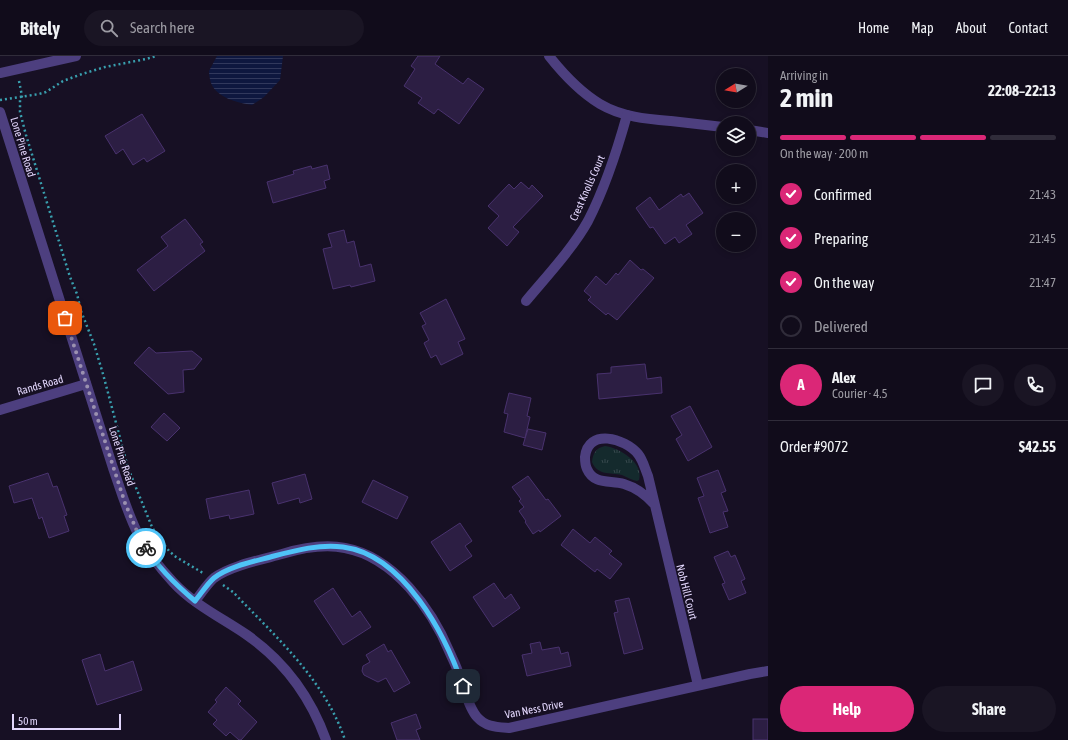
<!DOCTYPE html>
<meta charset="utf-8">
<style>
body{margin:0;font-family:"Asap Condensed",sans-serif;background:#1a1524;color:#f1f3f6;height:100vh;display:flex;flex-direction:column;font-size:15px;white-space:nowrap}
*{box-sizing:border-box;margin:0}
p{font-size:13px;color:#9c9ba3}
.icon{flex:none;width:22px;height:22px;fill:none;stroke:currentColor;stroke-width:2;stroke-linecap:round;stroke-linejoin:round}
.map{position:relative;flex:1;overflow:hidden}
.sheet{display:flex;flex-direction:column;background:#110c1b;width:300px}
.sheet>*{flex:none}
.needle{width:26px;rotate:259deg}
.buttons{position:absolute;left:716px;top:12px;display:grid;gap:8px}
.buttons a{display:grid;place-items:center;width:40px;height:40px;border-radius:50%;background:#110c1b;box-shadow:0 2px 6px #0003,0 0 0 1px #302c3a;font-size:20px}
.scale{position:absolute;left:12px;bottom:10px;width:109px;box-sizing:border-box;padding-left:4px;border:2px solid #e2d6fc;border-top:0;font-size:11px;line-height:14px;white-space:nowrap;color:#e2d6fc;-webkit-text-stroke:3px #171024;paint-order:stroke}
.pin{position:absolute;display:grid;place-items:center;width:34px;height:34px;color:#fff;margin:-17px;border-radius:8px;box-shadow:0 2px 6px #0006}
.courier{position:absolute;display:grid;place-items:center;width:40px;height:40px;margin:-20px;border:3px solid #4fc3f7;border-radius:50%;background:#fff;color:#222;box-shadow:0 1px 5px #0007}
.overview em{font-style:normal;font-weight:700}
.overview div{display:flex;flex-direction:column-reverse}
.overview{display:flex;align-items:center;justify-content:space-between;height:68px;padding:0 12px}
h1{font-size:26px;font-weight:700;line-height:30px}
.bar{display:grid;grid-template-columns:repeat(4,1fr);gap:6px 4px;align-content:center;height:48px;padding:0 12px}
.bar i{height:5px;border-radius:3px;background:#302c3a}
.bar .selected{background:#db2777}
.bar p{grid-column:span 4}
.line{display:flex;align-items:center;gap:10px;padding:0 12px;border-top:1px solid #302c3a}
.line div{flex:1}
.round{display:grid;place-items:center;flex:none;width:42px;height:42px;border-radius:21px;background:#1a1524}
ol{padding:0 12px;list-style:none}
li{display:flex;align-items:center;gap:12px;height:44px}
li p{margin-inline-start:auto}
li .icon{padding:4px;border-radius:50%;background:#db2777;color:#fff;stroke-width:4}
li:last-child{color:#9c9ba3}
li i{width:22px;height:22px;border:2px solid #302c3a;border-radius:50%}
.button{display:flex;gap:8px;margin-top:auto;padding:8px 12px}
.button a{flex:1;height:46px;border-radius:24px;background:#db2777;color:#fff;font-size:16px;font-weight:700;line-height:46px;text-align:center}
.button a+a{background:#1a1524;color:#f1f3f6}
header{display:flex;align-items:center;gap:24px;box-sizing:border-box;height:56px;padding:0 20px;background:#110c1b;border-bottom:1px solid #302c3a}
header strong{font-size:19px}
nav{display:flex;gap:22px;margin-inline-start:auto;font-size:14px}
.search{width:280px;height:36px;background:#1a1524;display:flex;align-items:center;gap:10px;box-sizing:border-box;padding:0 14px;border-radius:22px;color:#9c9ba3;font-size:15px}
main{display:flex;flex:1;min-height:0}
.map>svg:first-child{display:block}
</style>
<header>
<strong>Bitely</strong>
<div class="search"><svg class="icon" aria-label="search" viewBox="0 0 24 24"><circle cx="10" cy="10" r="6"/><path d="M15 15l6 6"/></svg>Search here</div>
<nav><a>Home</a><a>Map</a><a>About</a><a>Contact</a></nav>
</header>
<main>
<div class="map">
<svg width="768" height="684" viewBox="0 0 768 684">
<defs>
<pattern id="grass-tufts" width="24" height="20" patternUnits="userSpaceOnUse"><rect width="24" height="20" fill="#142a2d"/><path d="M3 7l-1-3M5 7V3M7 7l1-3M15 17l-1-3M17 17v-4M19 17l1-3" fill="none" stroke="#36484c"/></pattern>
<pattern id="water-rules" width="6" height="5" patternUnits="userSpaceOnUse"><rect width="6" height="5" fill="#0e173f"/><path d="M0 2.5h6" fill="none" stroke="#31385c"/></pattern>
</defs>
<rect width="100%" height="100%" fill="#171024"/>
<path fill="url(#grass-tufts)" d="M 605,390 C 620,392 644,407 639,424 L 637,425 C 632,424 627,421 622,419 C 610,416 598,420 592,406 C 593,397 596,392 605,390 Z"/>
<path fill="url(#water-rules)" d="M 217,0 L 283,0 L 280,24 L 264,41 L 252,49 C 238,47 217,42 211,27 C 210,24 209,19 209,15 Z"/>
<g fill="#2c1e43" stroke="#49326e">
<path d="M 418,0 L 440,0 L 435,8 L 463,28 L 468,22 L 484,33 L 459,68 L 438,53 L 434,58 L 418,47 L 422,42 L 404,30 L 415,13 L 411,10 Z"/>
<path d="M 142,58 L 165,95 L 147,106 L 144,102 L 133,109 L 123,93 L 116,98 L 105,80 Z"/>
<path d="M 327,109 L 330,123 L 324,125 L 326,132 L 273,147 L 267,126 L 294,118 L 293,115 L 311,110 L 312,113 Z"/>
<path d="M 521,126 L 529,133 L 532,129 L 543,140 L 513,171 L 519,176 L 507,190 L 488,172 L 499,160 L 488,150 L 509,128 L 514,133 Z"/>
<path d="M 689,137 L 703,157 L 686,169 L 692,178 L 679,187 L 675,181 L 665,188 L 653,171 L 650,172 L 636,152 L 650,141 L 659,154 L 681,138 L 683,141 Z"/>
<path d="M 185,163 L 203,186 L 200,188 L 205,195 L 154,235 L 137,214 L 168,190 L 161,181 Z"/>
<path d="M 344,174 L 347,187 L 354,185 L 360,211 L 371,208 L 375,225 L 351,231 L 350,229 L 333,233 L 323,193 L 332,191 L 328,178 Z"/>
<path d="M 630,204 L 641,214 L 643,213 L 654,222 L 617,264 L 608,257 L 606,259 L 588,244 L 591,241 L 584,235 L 596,220 L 606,229 L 616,217 L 618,219 Z"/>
<path d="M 446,243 L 465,283 L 458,286 L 463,298 L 441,309 L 436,299 L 431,302 L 424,287 L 429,284 L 422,270 L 426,268 L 420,257 Z"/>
<path d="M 149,291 L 156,297 L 192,295 L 202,303 L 194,313 L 183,314 L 184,336 L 168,338 L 134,307 Z"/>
<path d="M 645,308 L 647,323 L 661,321 L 662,337 L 599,343 L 597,318 L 611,317 L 611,311 Z"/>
<path d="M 509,337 L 531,342 L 527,360 L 530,361 L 525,382 L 504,376 L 508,358 L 504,357 Z"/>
<path d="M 690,350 L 712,391 L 688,405 L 676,383 L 682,379 L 671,360 Z"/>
<path d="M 164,357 L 180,372 L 167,385 L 151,371 Z"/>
<path d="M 528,373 L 546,377 L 542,394 L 523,389 Z"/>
<path d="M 718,414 L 726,435 L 721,437 L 728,455 L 723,456 L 728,471 L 710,477 L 698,442 L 704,440 L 697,422 Z"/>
<path d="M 48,417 L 53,431 L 57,430 L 67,459 L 64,460 L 69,475 L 49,482 L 42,461 L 39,463 L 32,442 L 14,447 L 9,430 Z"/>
<path d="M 305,418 L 312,443 L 300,447 L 299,442 L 278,448 L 272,427 Z"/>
<path d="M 528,420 L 546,444 L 548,443 L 561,460 L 540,476 L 539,474 L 533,478 L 525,466 L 526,465 L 519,455 L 524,451 L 519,445 L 521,443 L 512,431 Z"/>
<path d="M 373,424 L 408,441 L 397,463 L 362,446 Z"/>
<path d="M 249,434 L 254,458 L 230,463 L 229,459 L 210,463 L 206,443 Z"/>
<path d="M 460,467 L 472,485 L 465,490 L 472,500 L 450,515 L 431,486 Z"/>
<path d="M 573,473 L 590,487 L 595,481 L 612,495 L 609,498 L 622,508 L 610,523 L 597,513 L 595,516 L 561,489 Z"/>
<path d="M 728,495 L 731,501 L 735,499 L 745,523 L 741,525 L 746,537 L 729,544 L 722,528 L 725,527 L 714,501 Z"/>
<path d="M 494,527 L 505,543 L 511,538 L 520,552 L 493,571 L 473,541 Z"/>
<path d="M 333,532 L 352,561 L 360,555 L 371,571 L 343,589 L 314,545 Z"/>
<path d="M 629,542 L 643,593 L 624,598 L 614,557 L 618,556 L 615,545 Z"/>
<path d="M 540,586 L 542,594 L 559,591 L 561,598 L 568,596 L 571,610 L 527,620 L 522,599 L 532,597 L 530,588 Z"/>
<path d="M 384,588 L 388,596 L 391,594 L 410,627 L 394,636 L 386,622 L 378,626 L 364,619 L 362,615 L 363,610 L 370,606 L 366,599 Z"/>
<path d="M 100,598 L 105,615 L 133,605 L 142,634 L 97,649 L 82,604 Z"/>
<path d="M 226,631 L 241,645 L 238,648 L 257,666 L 241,684 L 239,684 L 230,676 L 226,680 L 213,668 L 217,664 L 208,656 L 217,646 L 215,644 Z"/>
<path d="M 416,658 L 421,672 L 416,674 L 420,684 L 397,684 L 391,667 Z"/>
<rect x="753" y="663" width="15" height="21"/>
</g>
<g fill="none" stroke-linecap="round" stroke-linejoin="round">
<g stroke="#399fae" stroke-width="2.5" stroke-dasharray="2 3" stroke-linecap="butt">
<path d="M 19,25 L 22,40 L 20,44 L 20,56 L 26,79 L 70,221 L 77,238 L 81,255 L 94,288 L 103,318 L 128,412 L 152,471 L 156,478 L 169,495 L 176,501 L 203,517"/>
<path d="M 0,44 L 39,38 L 46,36 L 63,25 L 82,18 L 105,11 L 146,3 L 156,0"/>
<path d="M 223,529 L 233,536 C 275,580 325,624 345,684"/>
</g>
<g stroke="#4d3f7f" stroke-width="10">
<path d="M 549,0 C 564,19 580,36 600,48 C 622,61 647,63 671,65 C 689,67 706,69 723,71"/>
<path d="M 749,74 L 768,77"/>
<path d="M 526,245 C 546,221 573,192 588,165 C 605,132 617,95 627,59"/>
<path d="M 0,354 L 86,328"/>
<path d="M 654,448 C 646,439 637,432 624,428 C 610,424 594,429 587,413 C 585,409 585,405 585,401 C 588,372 625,382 638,398 C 643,404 645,413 648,420 L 698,629"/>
<path d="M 195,545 C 201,538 207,528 214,522 C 229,510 264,503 282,498 C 302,492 325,488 345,492 C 394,501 432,553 450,597 C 453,604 457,611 459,619 C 464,631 468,651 477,661 C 486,671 496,671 509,672 L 750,618 L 768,615"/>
</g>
<g stroke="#4d3f7f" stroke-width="10">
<path d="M 0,17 L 76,0"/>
<path d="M 0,56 L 113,412 C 121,435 128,459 139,480 C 148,497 160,512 173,526 C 193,548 222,562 247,579 C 284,605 311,642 326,684"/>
</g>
</g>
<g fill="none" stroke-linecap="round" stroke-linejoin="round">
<path stroke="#9b91b0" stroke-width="4" stroke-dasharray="0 7.2" d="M 65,262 L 125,447 L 139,480 L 146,492"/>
<path stroke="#4fc3f7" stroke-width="5" d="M 146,492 C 159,513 176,529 195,545 C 201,538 207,528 214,522 C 229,510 256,505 274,500 C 297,494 320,488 343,491 C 404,499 445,578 463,630"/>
</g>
<g text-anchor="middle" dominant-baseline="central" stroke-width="3" stroke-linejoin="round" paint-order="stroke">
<g font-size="11" fill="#e2d6fc" stroke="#171024">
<text transform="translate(23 91) rotate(73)">Lone Pine Road</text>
<text transform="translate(587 132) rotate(-66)">Crest Knolls Court</text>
<text transform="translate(40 329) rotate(-16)">Rands Road</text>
<text transform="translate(122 400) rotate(72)">Lone Pine Road</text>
<text transform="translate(687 536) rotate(76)">Nob Hill Court</text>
<text transform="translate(534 653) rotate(-11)">Van Ness Drive</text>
</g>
</g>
</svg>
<div class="buttons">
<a><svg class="needle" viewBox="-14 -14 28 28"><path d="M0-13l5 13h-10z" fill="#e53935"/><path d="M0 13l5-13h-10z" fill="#9c9ba3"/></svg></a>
<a><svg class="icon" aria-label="layers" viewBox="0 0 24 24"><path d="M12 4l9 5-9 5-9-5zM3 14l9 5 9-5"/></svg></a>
<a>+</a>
<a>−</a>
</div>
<div class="scale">50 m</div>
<div class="pin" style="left:65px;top:262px;background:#ea580c"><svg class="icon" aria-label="bag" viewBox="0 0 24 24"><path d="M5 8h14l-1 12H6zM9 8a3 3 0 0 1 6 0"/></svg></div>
<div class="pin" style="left:463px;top:630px;background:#1f2937"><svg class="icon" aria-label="home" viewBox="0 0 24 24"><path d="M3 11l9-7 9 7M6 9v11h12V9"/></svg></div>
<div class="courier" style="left:146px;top:492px"><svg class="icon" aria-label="bike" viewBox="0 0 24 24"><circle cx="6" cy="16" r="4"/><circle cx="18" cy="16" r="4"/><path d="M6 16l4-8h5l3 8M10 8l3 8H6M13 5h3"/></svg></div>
</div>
<section class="sheet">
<div class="overview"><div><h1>2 min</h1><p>Arriving in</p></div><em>22:08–22:13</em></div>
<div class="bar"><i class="selected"></i><i class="selected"></i><i class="selected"></i><i></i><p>On the way · 200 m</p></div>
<ol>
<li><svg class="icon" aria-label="check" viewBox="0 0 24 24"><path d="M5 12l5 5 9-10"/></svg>Confirmed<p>21:43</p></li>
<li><svg class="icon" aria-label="check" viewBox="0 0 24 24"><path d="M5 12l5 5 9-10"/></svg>Preparing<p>21:45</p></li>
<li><svg class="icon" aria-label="check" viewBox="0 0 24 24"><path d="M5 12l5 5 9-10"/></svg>On the way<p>21:47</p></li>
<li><i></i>Delivered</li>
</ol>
<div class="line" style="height:72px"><b class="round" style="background:#db2777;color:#fff">A</b><div><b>Alex</b><p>Courier · 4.5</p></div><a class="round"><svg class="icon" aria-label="chat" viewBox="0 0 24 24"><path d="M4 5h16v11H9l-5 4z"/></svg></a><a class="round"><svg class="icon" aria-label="phone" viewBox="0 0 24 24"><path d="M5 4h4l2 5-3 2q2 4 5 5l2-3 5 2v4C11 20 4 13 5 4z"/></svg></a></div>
<div class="line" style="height:52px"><div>Order #9072</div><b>$42.55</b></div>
<div class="button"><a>Help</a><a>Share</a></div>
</section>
</main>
